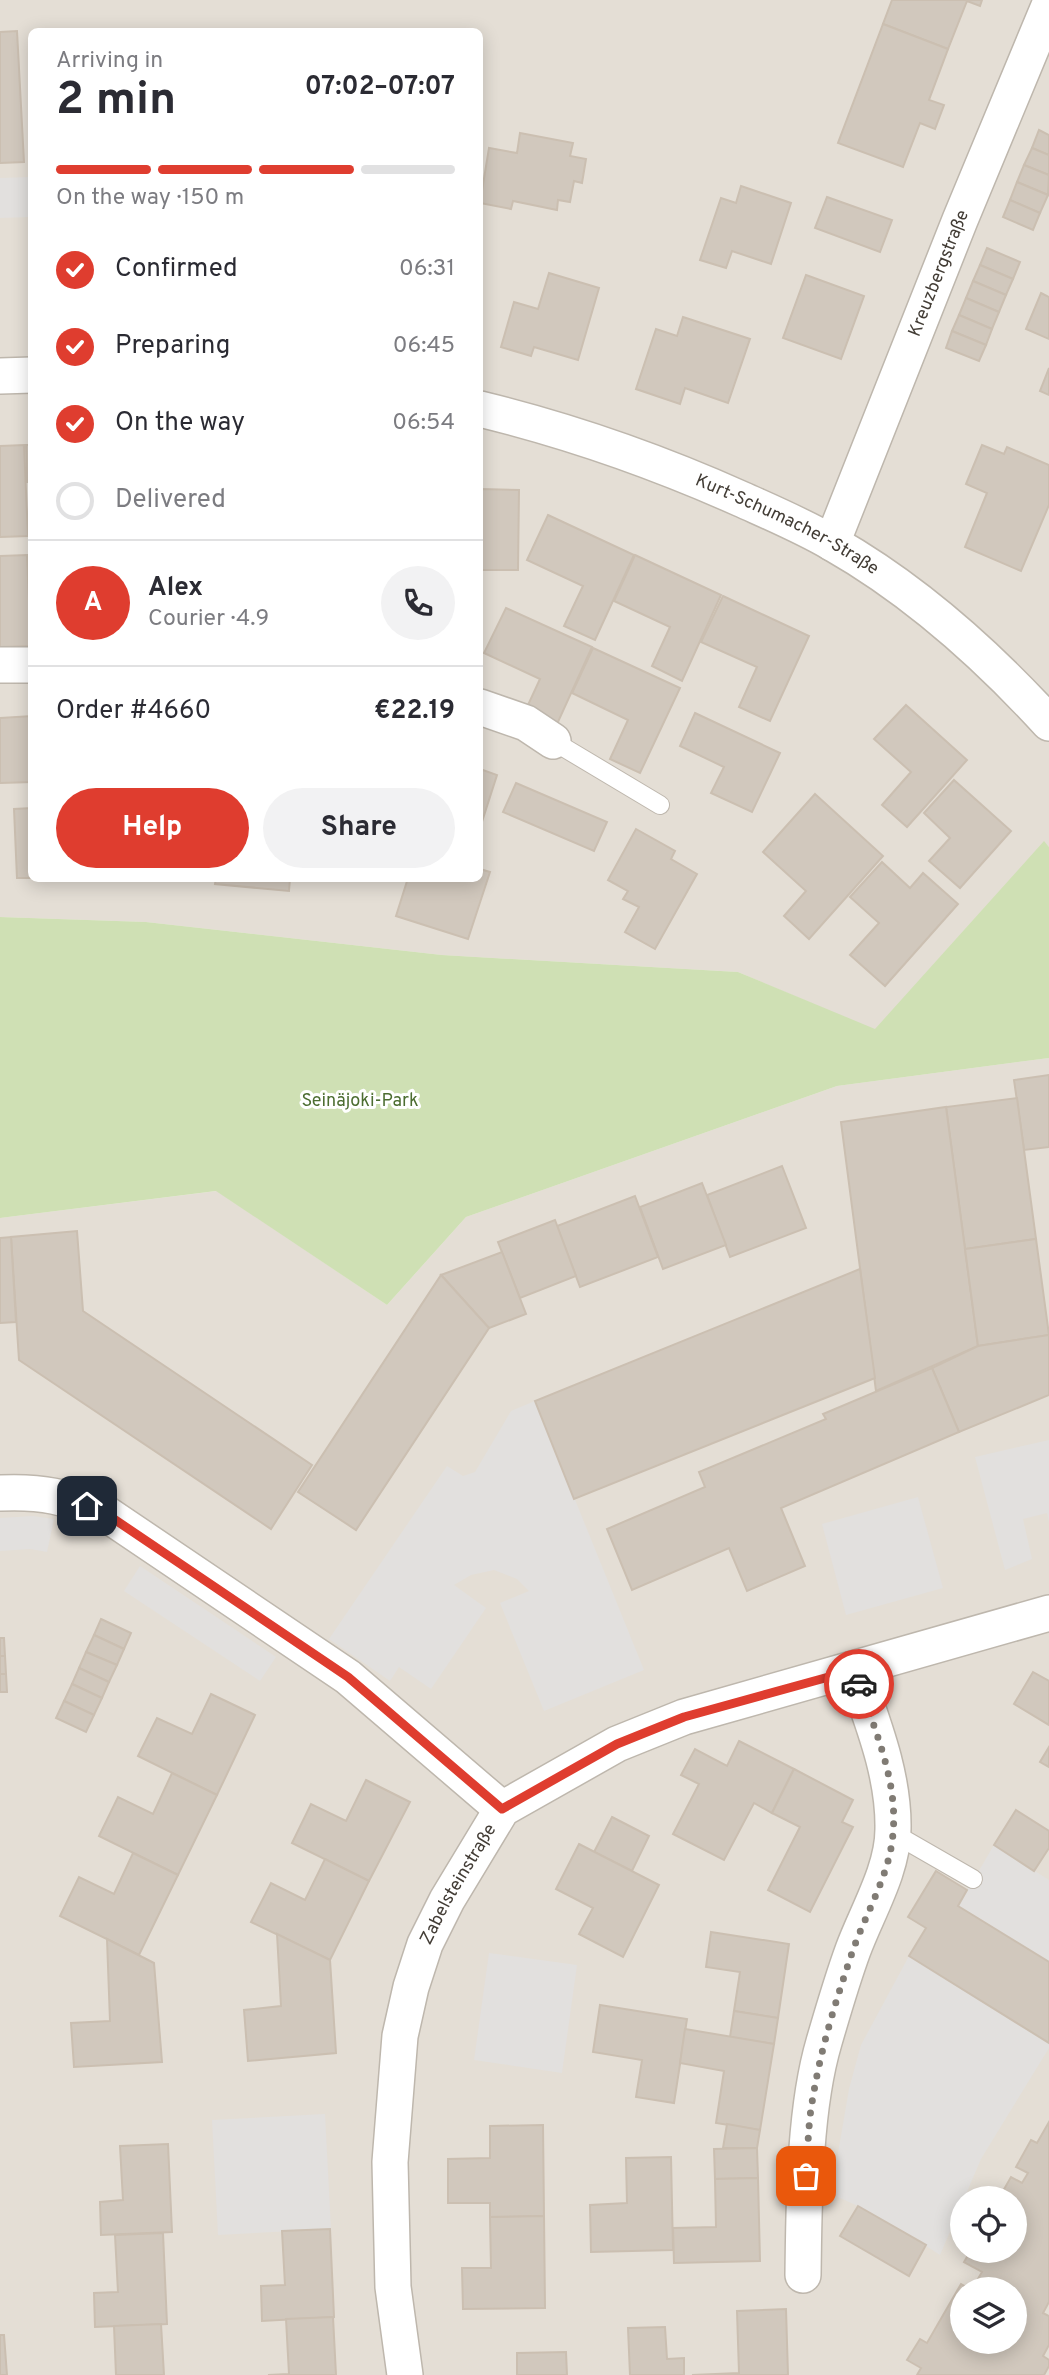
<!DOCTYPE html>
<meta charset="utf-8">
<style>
body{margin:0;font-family:Overpass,sans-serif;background:#f2f2f3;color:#2b2b33;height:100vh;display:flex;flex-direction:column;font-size:26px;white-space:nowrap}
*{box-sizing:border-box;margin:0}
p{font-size:23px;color:#7c7c81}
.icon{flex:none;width:38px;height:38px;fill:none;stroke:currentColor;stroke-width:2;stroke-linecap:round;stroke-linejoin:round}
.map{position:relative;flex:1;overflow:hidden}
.panel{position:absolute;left:28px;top:28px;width:455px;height:854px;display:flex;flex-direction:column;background:#fff;border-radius:10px;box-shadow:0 4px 18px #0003}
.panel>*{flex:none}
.controls{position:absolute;left:950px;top:2186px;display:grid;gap:14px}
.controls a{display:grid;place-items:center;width:77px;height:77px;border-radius:50%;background:#fff;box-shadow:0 4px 18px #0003;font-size:35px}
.pin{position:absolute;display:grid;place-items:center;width:60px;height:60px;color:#fff;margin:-30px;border-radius:14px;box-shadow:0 4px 10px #0006}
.courier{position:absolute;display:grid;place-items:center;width:70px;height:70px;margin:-35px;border:5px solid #df3d2f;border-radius:50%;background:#fff;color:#222;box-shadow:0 2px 9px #0007}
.overview em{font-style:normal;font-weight:700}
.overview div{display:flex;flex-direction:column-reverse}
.overview{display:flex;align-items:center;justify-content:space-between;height:119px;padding:0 28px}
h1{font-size:46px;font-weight:700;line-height:52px}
.bar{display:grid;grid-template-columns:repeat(4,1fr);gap:10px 7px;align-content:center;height:84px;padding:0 28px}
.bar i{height:9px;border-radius:5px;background:#e1e1e2}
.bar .selected{background:#df3d2f}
.bar p{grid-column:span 4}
.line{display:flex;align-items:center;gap:18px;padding:0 28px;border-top:2px solid #e1e1e2}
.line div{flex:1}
.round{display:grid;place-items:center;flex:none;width:74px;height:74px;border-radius:37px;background:#f2f2f3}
ol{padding:0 28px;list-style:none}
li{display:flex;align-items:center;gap:21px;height:77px}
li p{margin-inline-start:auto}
li .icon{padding:7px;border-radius:50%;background:#df3d2f;color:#fff;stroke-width:4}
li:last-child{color:#7c7c81}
li i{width:38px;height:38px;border:4px solid #e1e1e2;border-radius:50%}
.cta{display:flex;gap:14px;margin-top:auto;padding:14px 28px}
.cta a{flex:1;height:80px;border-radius:42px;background:#df3d2f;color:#fff;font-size:28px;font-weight:700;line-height:80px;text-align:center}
.cta a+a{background:#f2f2f3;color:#2b2b33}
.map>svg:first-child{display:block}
</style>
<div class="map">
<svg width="1049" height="2375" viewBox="0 0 1049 2375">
<rect width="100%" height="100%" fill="#f1ede6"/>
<g fill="#e4ded5" fill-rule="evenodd">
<path d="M 0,0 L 1049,0 L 1049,847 L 1044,842 L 875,1030 L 738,972 L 442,955 L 146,922 L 0,917 ZM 32,32 L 480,32 L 480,878 L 32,878 Z"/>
<path d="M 1049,1058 L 1049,2375 L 0,2375 L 0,1218 L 217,1191 L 387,1305 L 466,1217 L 837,1086 ZM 962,2198 L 1015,2198 L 1015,2250 L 962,2250 ZM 962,2289 L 1015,2289 L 1015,2342 L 962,2342 Z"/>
</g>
<path fill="#cfe0b4" d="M 1044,841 L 1049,847 L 1049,1058 L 837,1086 L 466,1217 L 387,1305 L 216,1191 L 0,1218 L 0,917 L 146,922 L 442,955 L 738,972 L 875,1029 Z"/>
<g fill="#e2e0de">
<path d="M 31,177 L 31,217 L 0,218 L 0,178 Z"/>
<path d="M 535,1401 L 644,1670 L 544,1711 L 500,1603 L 529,1591 L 517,1579 L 494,1570 L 471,1575 L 454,1585 L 486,1608 L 431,1689 L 399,1667 L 390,1681 L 329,1639 L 447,1466 L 463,1476 L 475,1472 L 511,1411 Z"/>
<path d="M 1049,1440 L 1049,1522 L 1047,1513 L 1023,1519 L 1032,1559 L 1005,1570 L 975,1457 Z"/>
<path d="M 918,1497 L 943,1588 L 846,1615 L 822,1524 Z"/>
<path d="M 33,1516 L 54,1519 L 47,1552 L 30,1549 L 0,1551 L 0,1518 Z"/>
<path d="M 140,1566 L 276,1657 L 260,1681 L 124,1591 Z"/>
<path d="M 994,1845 L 1049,1880 L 1049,2048 L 981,2159 L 940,2255 L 926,2246 L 909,2276 L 840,2236 L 858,2206 L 831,2194 L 849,2089 L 861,2045 L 909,1956 L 926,1928 L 958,1906 Z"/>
<path d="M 489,1953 L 577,1965 L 562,2073 L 474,2060 Z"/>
<path d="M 325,2114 L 331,2229 L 218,2235 L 212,2120 Z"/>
</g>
<g fill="#d1c8bd" stroke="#cbbfb1" stroke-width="2">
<path d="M 892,0 L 982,0 L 980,6 L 967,1 L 948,49 L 883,24 Z"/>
<path d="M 883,24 L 948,49 L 929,100 L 944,105 L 935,129 L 920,123 L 903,167 L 838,143 Z"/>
<path d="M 17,31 L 24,162 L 0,163 L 0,32 Z"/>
<path d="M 1039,130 L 1049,135 L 1049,155 L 1032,148 Z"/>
<path d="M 520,133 L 573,143 L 570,156 L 586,159 L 582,183 L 574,181 L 570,202 L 558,200 L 557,210 L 513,201 L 511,209 L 480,203 L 489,148 L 517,153 Z"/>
<path d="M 1032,148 L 1049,155 L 1049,175 L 1024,165 Z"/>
<path d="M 1024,165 L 1049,175 L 1048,195 L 1017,182 Z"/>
<path d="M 1017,182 L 1048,195 L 1040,213 L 1010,200 Z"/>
<path d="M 741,186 L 791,203 L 771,264 L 732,251 L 726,268 L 700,260 L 721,198 L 736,203 Z"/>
<path d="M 827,197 L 892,220 L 880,252 L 815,228 Z"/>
<path d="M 1010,200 L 1040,213 L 1033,230 L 1003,217 Z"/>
<path d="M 987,248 L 1020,262 L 1013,279 L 980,265 Z"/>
<path d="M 980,265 L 1013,279 L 1006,295 L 973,281 Z"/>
<path d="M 549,273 L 599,288 L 578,360 L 534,347 L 531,356 L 501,347 L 514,302 L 538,309 Z"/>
<path d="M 806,275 L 864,296 L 841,359 L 783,338 Z"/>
<path d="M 973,281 L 1006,295 L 999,312 L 966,298 Z"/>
<path d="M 1041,293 L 1049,297 L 1049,339 L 1026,329 Z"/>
<path d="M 966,298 L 999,312 L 992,329 L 959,315 Z"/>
<path d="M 959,315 L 992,329 L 986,345 L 952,331 Z"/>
<path d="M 683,317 L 750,339 L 728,403 L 685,388 L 680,404 L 636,389 L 656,329 L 677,336 Z"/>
<path d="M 952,331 L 986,345 L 979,361 L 946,348 Z"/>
<path d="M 1049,368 L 1049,395 L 1040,391 Z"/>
<path d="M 24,445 L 28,536 L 0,537 L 0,446 Z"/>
<path d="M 26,445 L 32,445 L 32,482 L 27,482 Z"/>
<path d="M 982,445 L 1004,454 L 1007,447 L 1049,465 L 1049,505 L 1021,571 L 965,547 L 987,493 L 966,484 Z"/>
<path d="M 480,489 L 519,490 L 518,570 L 480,570 Z"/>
<path d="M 548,515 L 634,555 L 595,640 L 564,626 L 583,586 L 527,560 Z"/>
<path d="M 27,555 L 31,646 L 0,647 L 0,556 Z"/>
<path d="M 29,555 L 32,555 L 32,592 L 30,592 Z"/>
<path d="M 635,555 L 721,595 L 682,681 L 652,666 L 670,627 L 614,601 Z"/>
<path d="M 723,596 L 809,636 L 770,721 L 739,707 L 757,667 L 701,642 Z"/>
<path d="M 506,608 L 592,647 L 553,733 L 522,718 L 540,679 L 484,653 Z"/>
<path d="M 593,648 L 680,688 L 640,773 L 610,759 L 628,720 L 572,693 Z"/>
<path d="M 906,705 L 967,760 L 907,827 L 882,805 L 911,772 L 874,739 Z"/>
<path d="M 695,713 L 780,753 L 752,812 L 711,793 L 724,767 L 680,746 Z"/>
<path d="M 32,716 L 32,782 L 0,783 L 0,718 Z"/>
<path d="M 480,769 L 497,775 L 480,828 Z"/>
<path d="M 954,780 L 1011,831 L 960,888 L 929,861 L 950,838 L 924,813 Z"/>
<path d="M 516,783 L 607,822 L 594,851 L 503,812 Z"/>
<path d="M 815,794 L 883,856 L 809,939 L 784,916 L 806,891 L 763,852 Z"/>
<path d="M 32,808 L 32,878 L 17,878 L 14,809 Z"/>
<path d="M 636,829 L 675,851 L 671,859 L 697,874 L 655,949 L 625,932 L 639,907 L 623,899 L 628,891 L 608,880 Z"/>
<path d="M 882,862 L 910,888 L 923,873 L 958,904 L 885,986 L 850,955 L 879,923 L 850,897 Z"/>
<path d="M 480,869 L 490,872 L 468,939 L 396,916 L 408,878 L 480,878 Z"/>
<path d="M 216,878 L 290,878 L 289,891 L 215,884 Z"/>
<path d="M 1049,1075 L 1049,1147 L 1024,1150 L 1014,1080 Z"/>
<path d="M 1017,1098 L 1036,1239 L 965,1249 L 946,1107 Z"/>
<path d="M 946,1107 L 978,1346 L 876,1391 L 841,1122 Z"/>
<path d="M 782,1166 L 806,1228 L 730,1257 L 707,1195 Z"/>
<path d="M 702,1183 L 726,1245 L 663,1269 L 640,1207 Z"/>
<path d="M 635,1196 L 658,1257 L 580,1287 L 557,1226 Z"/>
<path d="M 555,1220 L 576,1276 L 520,1298 L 498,1242 Z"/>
<path d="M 77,1231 L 83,1311 L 312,1465 L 271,1529 L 19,1360 L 11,1237 Z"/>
<path d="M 11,1237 L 16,1322 L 0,1323 L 0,1238 Z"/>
<path d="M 1036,1239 L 1049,1335 L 978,1346 L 965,1249 Z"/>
<path d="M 502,1252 L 526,1314 L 489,1328 L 441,1275 Z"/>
<path d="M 860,1269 L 875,1378 L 574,1499 L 535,1401 Z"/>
<path d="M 441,1275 L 489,1328 L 356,1530 L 298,1492 Z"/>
<path d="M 1049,1335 L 1049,1395 L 959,1432 L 932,1368 L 978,1346 Z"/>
<path d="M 932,1368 L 959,1432 L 781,1508 L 805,1566 L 747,1591 L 729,1548 L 632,1590 L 607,1529 L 705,1487 L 699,1472 L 826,1419 L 823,1414 Z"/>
<path d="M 101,1619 L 131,1633 L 124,1649 L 94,1635 Z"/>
<path d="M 94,1635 L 124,1649 L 117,1665 L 86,1652 Z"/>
<path d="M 0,1638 L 4,1638 L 5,1656 L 0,1656 Z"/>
<path d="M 86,1652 L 117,1665 L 109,1682 L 79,1668 Z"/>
<path d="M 0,1656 L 5,1656 L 6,1674 L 0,1674 Z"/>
<path d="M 79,1668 L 109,1682 L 102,1698 L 72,1684 Z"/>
<path d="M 1033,1672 L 1049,1681 L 1049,1725 L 1014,1704 Z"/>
<path d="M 0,1674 L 6,1674 L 7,1692 L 0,1692 Z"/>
<path d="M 72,1684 L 102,1698 L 94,1715 L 64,1701 Z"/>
<path d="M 211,1694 L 255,1715 L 217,1795 L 138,1756 L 157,1718 L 192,1734 Z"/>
<path d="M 64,1701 L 94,1715 L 86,1732 L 56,1718 Z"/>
<path d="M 739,1741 L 794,1769 L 772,1813 L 754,1803 L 724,1860 L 673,1834 L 699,1784 L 681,1775 L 695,1749 L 727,1766 Z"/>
<path d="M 1049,1747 L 1049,1767 L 1040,1762 Z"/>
<path d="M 794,1769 L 853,1800 L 842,1822 L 853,1827 L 810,1912 L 768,1890 L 800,1827 L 772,1813 Z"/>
<path d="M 172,1773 L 217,1795 L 178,1875 L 99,1836 L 118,1797 L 153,1814 Z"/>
<path d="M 366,1780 L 410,1802 L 369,1881 L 292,1843 L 311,1804 L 346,1821 Z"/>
<path d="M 1016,1810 L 1049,1831 L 1049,1848 L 1034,1871 L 994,1845 Z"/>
<path d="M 612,1817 L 649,1836 L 632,1871 L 594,1852 Z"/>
<path d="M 579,1844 L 659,1885 L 623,1957 L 579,1934 L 593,1908 L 556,1889 Z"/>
<path d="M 133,1853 L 178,1875 L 139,1955 L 60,1916 L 79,1877 L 114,1894 Z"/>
<path d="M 325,1859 L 369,1881 L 330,1960 L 251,1922 L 271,1883 L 305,1900 Z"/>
<path d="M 936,1871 L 967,1890 L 958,1906 L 1049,1962 L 1049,2043 L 909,1956 L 926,1928 L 908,1917 Z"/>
<path d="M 711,1932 L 789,1944 L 778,2018 L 734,2011 L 740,1972 L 706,1967 Z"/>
<path d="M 277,1934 L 330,1960 L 336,2053 L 248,2061 L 244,2010 L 281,2006 Z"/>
<path d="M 107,1939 L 154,1963 L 162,2062 L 74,2067 L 71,2023 L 110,2021 Z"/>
<path d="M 600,2005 L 687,2019 L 674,2103 L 636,2097 L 642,2060 L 593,2052 Z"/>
<path d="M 734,2011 L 778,2018 L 774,2044 L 730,2037 Z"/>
<path d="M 685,2029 L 774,2044 L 760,2130 L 716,2123 L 724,2071 L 680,2063 Z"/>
<path d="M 1049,2122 L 1049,2302 L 1043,2313 L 1049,2316 L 1049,2345 L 1043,2356 L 1049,2360 L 1049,2366 L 1044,2375 L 917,2375 L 921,2368 L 907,2360 L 920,2339 L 927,2343 L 961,2284 L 970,2289 L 962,2289 L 962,2342 L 1015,2342 L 1015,2289 L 972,2289 L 982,2272 L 964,2262 L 971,2250 L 1015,2250 L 1015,2198 L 999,2198 L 1011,2177 L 1022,2183 L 1028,2173 L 1016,2167 L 1031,2140 L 1037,2143 Z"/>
<path d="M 727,2124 L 760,2130 L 757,2148 L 723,2148 Z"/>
<path d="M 543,2125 L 544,2216 L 490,2217 L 490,2203 L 448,2203 L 448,2159 L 490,2158 L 490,2126 Z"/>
<path d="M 168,2144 L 172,2232 L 101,2235 L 100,2202 L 123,2200 L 120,2146 Z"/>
<path d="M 757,2148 L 758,2178 L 715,2179 L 714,2149 Z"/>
<path d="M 671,2157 L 673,2250 L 591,2252 L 590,2205 L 627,2203 L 626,2158 Z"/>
<path d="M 758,2178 L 760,2261 L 674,2263 L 673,2228 L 716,2227 L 715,2179 Z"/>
<path d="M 858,2206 L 926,2245 L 909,2276 L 840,2236 Z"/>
<path d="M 544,2216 L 545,2308 L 463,2309 L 462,2268 L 491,2268 L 490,2217 Z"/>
<path d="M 330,2229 L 334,2317 L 262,2321 L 261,2286 L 285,2285 L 282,2231 Z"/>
<path d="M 163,2233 L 167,2324 L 95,2327 L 94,2293 L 118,2292 L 115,2235 Z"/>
<path d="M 786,2309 L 788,2375 L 692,2375 L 739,2373 L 737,2311 Z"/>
<path d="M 333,2317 L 336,2375 L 268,2375 L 289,2374 L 286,2319 Z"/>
<path d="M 161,2324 L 164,2375 L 116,2375 L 114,2326 Z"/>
<path d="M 665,2327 L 667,2359 L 684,2358 L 684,2375 L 630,2375 L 628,2328 Z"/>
<path d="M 0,2335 L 4,2335 L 7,2375 L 0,2375 Z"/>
<path d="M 566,2352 L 567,2375 L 517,2375 L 517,2353 Z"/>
</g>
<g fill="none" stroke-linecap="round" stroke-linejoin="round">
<defs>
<g id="lane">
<path d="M 553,741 L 660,805"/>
<path d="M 893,1833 L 973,1879"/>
</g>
<g id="street">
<path d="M 0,376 L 32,375"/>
<path id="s1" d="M 480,409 C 570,431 656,461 741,499 C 772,513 803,526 832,543 C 913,589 986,654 1049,723"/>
<path id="s2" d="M 832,543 L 960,220 L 1049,6"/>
<path d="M 0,665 L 32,665"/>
<path d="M 480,707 L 526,723 L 553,741"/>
<path d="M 0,1493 C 44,1491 65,1497 105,1513 L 348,1677 L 502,1809"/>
<path d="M 803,2275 C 804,2203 804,2110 824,2042 C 833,2011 842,1980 853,1950 C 867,1912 893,1870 893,1829 C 894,1774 872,1721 854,1669"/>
<path id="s3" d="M 405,2375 L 393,2287 L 390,2162 L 400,2036 L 411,1987 L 425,1944 L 447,1900 L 502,1809 L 617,1744 L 684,1717 L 1049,1613"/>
</g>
</defs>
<use href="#lane" stroke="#beb7ad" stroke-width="20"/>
<use href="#street" stroke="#beb7ad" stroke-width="38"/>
<use href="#lane" stroke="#fff" stroke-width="18"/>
<use href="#street" stroke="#fff" stroke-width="35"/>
</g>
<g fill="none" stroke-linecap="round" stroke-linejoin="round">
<path stroke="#807b74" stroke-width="7" stroke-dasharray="0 12.6" d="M 806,2176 C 808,2150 808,2122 813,2097 C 821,2048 836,2000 852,1953 C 865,1914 890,1875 893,1833 C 898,1782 875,1730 859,1684"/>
<path stroke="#df3d2f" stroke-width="9" d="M 87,1506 L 105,1513 L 348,1677 L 502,1809 L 617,1744 L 684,1717 L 854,1670 L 859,1684"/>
</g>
<g text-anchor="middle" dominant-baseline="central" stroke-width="6" stroke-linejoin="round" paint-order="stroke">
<g font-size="18" fill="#433d36" stroke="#fff">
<text stroke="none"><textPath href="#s2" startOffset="290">Kreuzbergstraße</textPath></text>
<text stroke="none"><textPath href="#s1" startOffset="329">Kurt-Schumacher-Straße</textPath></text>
<text stroke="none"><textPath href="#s3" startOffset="504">Zabelsteinstraße</textPath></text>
</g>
<g font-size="18" fill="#4c6d31" stroke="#fff">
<text x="360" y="1101">Seinäjoki-Park</text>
</g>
</g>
</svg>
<div class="controls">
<a><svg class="icon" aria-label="locate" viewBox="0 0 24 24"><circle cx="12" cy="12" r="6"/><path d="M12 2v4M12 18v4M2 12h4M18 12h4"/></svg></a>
<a><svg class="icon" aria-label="layers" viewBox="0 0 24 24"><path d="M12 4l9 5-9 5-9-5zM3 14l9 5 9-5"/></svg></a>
</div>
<div class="pin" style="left:806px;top:2176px;background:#ea580c"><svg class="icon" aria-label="bag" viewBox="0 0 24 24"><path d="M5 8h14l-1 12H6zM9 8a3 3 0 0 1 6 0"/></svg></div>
<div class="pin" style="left:87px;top:1506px;background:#1f2937"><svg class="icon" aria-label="home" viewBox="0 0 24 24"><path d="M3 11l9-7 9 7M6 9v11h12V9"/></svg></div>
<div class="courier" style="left:859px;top:1684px"><svg class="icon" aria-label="car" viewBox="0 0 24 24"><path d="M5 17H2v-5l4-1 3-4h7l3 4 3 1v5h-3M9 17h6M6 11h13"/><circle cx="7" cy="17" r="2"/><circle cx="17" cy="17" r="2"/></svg></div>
<section class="panel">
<div class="overview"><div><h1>2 min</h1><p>Arriving in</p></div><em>07:02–07:07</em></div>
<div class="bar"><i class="selected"></i><i class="selected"></i><i class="selected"></i><i></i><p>On the way · 150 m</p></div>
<ol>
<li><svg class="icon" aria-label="check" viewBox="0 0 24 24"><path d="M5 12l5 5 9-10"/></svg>Confirmed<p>06:31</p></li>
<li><svg class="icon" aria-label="check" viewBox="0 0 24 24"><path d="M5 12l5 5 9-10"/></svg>Preparing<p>06:45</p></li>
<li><svg class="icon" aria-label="check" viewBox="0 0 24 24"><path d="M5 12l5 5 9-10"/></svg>On the way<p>06:54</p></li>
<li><i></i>Delivered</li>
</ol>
<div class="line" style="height:126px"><b class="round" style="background:#df3d2f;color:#fff">A</b><div><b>Alex</b><p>Courier · 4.9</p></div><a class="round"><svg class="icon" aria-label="phone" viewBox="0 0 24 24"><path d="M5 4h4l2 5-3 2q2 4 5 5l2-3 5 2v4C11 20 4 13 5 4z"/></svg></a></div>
<div class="line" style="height:91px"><div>Order #4660</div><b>€22.19</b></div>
<div class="cta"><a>Help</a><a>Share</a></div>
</section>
</div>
